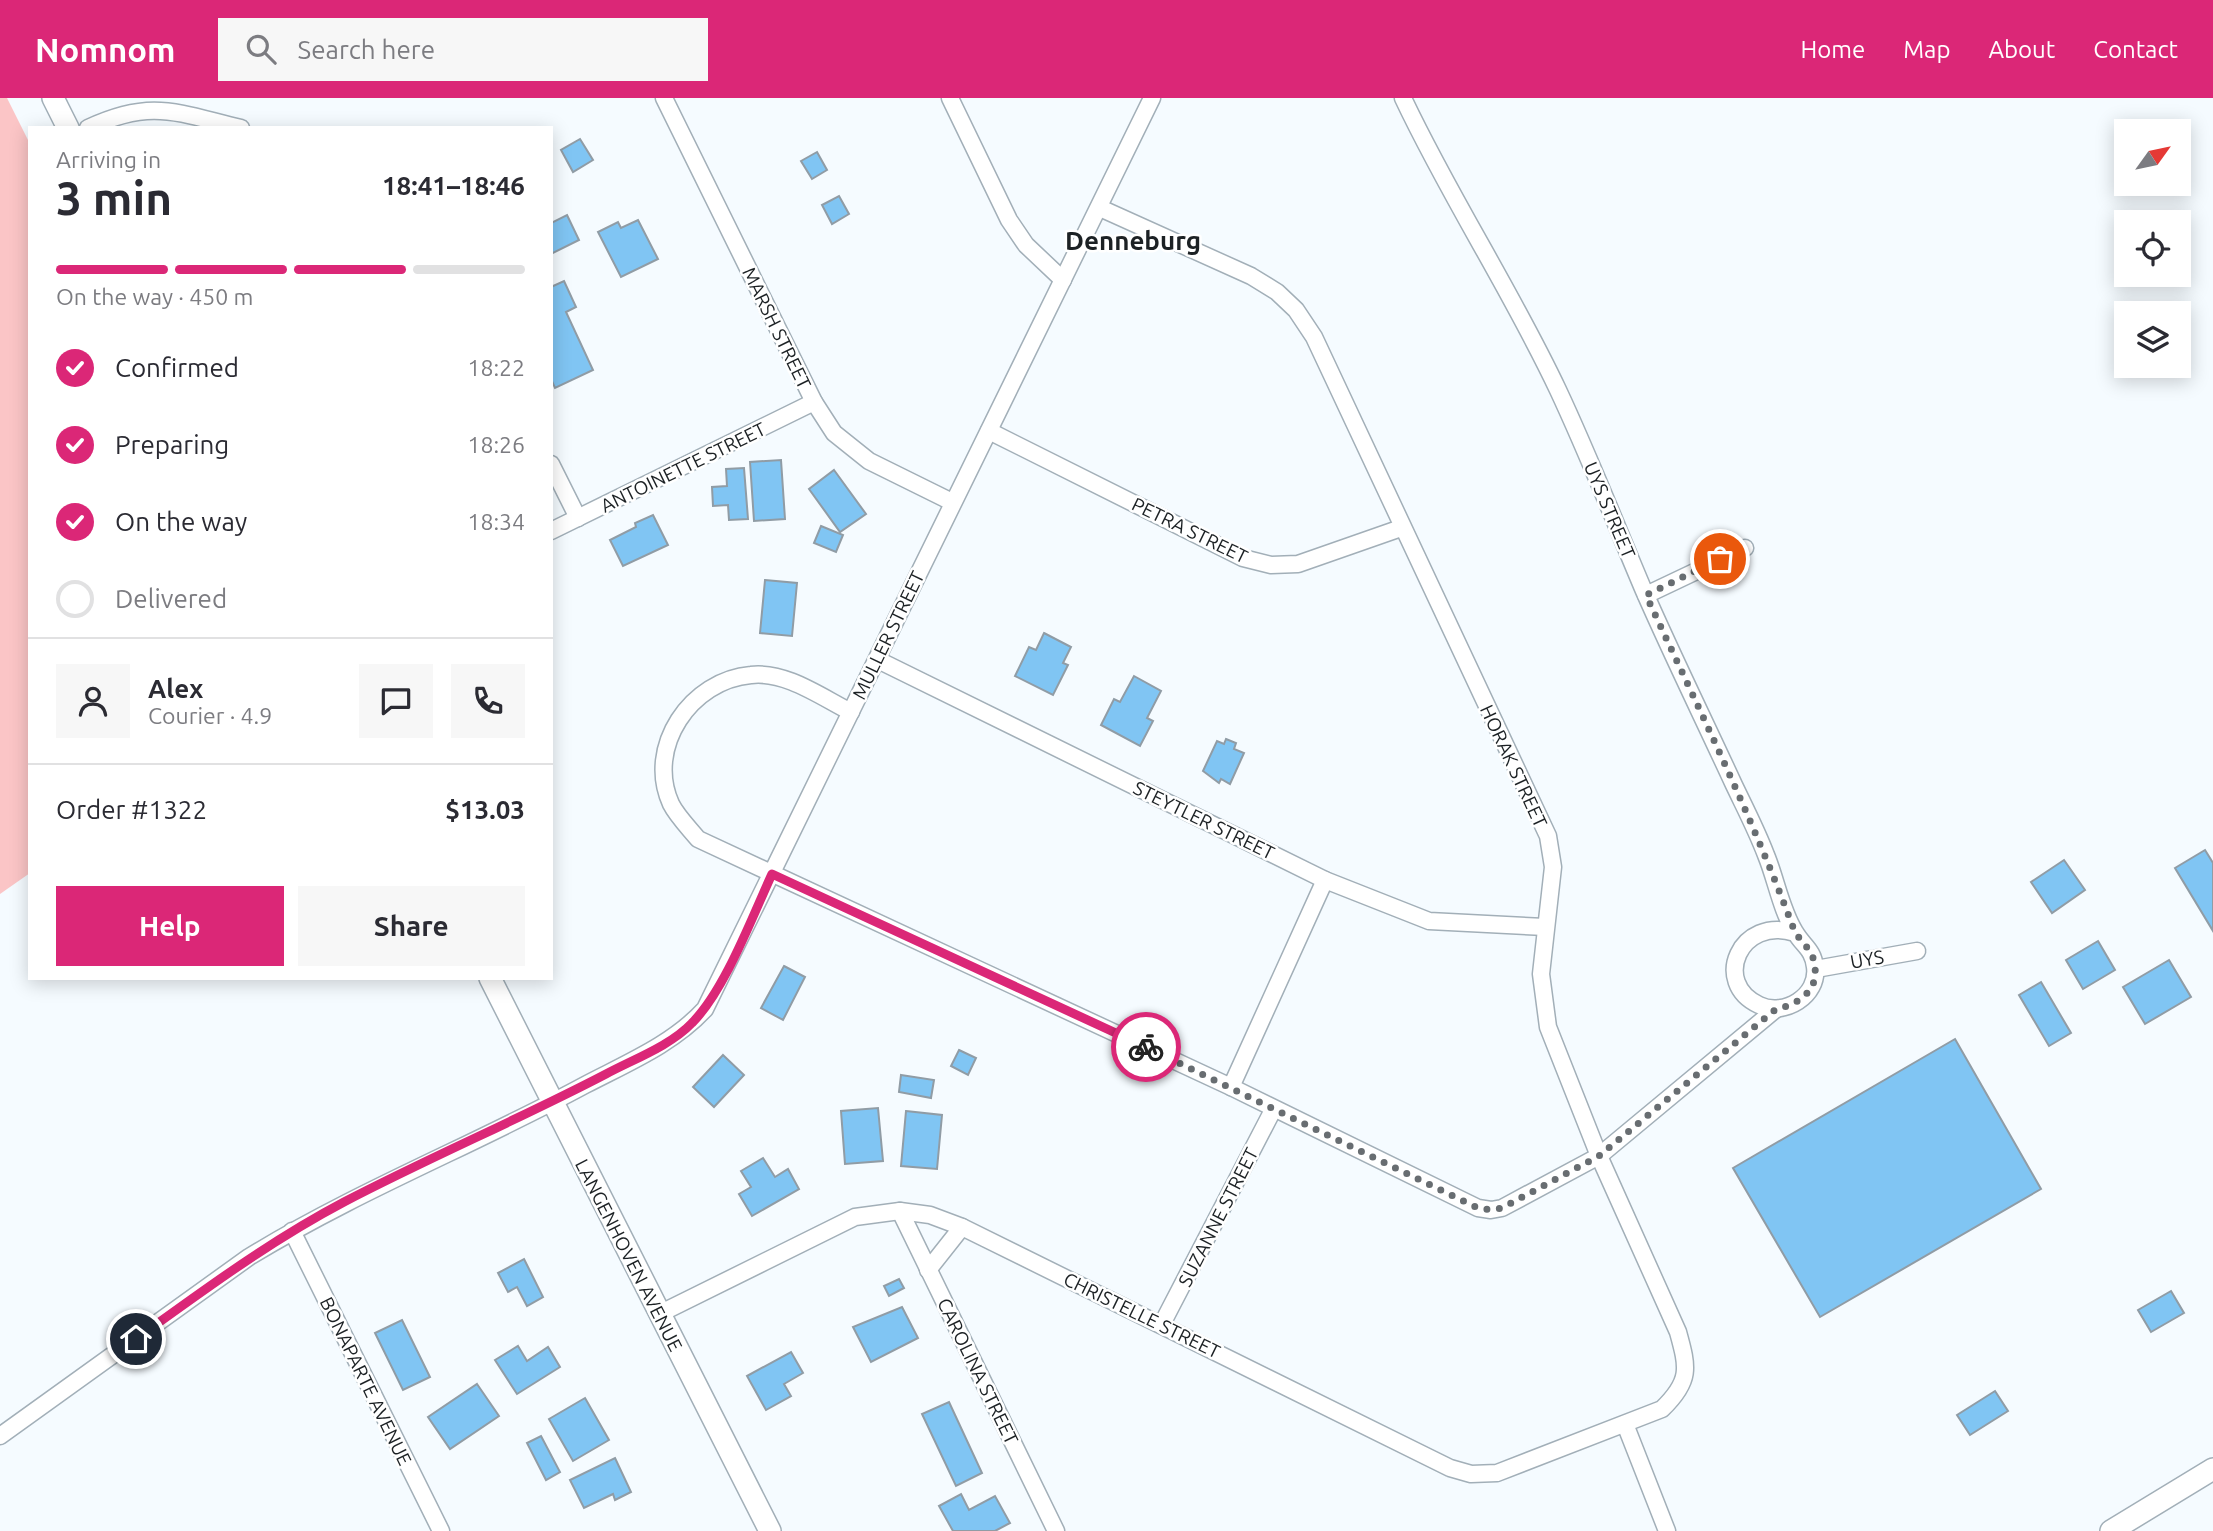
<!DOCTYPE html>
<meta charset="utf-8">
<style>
body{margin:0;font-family:Ubuntu,sans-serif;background:#f7f7f7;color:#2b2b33;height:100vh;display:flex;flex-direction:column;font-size:26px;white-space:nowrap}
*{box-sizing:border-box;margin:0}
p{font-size:23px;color:#7c7c81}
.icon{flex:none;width:38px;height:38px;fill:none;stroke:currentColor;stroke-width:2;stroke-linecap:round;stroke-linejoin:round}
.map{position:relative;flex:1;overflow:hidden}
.drawer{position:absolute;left:28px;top:28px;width:525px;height:854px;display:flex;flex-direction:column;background:#fff;border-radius:0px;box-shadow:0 4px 18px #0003}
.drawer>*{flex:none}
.needle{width:46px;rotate:57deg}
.buttons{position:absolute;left:2114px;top:21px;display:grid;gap:14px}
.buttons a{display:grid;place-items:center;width:77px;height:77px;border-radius:0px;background:#fff;box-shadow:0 4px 18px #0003;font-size:35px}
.pin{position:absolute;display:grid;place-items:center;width:60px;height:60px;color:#fff;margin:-30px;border:4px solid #fff;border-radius:50%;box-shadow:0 2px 7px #0007}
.courier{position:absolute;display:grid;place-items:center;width:70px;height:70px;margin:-35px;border:5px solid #db2777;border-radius:50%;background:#fff;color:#222;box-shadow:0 2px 9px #0007}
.overview em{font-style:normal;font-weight:700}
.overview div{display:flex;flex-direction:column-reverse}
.overview{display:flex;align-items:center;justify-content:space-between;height:119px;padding:0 28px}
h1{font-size:46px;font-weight:700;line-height:52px}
.bar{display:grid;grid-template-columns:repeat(4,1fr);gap:10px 7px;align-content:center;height:84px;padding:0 28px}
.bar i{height:9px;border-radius:5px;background:#e1e1e2}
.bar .on{background:#db2777}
.bar p{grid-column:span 4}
.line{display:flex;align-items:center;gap:18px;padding:0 28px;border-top:2px solid #e1e1e2}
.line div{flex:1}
.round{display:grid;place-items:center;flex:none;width:74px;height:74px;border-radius:0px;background:#f7f7f7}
ol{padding:0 28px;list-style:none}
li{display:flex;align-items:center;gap:21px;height:77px}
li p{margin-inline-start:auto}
li .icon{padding:7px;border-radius:50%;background:#db2777;color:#fff;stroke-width:4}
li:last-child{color:#7c7c81}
li i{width:38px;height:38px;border:4px solid #e1e1e2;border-radius:50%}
.primary-button{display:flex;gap:14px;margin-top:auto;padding:14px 28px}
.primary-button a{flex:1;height:80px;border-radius:0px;background:#db2777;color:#fff;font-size:28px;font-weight:700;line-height:80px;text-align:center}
.primary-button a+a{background:#f7f7f7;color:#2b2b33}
header{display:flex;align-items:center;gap:42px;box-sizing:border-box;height:98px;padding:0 35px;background:#db2777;color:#fff}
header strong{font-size:33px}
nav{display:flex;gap:38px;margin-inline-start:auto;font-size:24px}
.search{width:490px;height:63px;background:#f7f7f7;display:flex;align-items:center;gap:18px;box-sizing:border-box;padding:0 24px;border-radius:0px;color:#7c7c81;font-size:26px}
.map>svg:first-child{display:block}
</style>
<header>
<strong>Nomnom</strong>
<div class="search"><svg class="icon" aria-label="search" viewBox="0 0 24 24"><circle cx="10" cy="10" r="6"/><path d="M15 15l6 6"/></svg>Search here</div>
<nav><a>Home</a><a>Map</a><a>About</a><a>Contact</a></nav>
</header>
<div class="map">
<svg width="2213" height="1433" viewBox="0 0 2213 1433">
<rect width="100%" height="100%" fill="#f5fbff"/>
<path fill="#fbc5c6" d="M 0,0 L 7,0 L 30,46 L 30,775 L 0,796 Z"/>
<g fill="#80c5f3" stroke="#909ca5" stroke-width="2">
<path d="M 580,41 L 593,62 L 573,74 L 561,52 Z"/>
<path d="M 817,54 L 827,72 L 812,81 L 801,63 Z"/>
<path d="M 839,98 L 849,116 L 832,126 L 822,107 Z"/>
<path d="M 567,117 L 579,142 L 551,156 L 551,125 Z"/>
<path d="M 638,122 L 658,161 L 621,179 L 598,134 L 618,124 L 621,130 Z"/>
<path d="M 564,183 L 576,209 L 566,214 L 593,272 L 555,290 L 551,281 L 551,189 Z"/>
<path d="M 781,362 L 785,421 L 754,423 L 750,364 Z"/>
<path d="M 744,370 L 748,421 L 729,422 L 728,407 L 713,408 L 712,389 L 727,388 L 726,371 Z"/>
<path d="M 834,372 L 866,416 L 840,434 L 809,391 Z"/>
<path d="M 653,417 L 668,447 L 623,468 L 610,442 L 636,429 L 635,425 Z"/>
<path d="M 821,428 L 843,437 L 836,454 L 814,445 Z"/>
<path d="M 765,482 L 797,485 L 792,538 L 760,535 Z"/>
<path d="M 1044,535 L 1071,549 L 1063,565 L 1068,567 L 1053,597 L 1015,578 L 1029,549 L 1036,552 Z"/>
<path d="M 1134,578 L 1161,593 L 1147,620 L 1153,623 L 1140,648 L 1101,627 L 1114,601 L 1120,604 Z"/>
<path d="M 1226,641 L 1236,645 L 1234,651 L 1244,655 L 1230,686 L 1221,681 L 1219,685 L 1203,673 L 1217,643 L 1224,646 Z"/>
<path d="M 2205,752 L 2213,765 L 2213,833 L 2175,770 Z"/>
<path d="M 2064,762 L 2085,792 L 2052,815 L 2031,784 Z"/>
<path d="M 2098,843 L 2115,872 L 2083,891 L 2066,862 Z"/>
<path d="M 2169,862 L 2191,899 L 2145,926 L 2123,889 Z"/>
<path d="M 784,868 L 805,879 L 783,922 L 761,910 Z"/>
<path d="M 2041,884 L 2071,935 L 2049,948 L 2019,897 Z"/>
<path d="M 1955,941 L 2041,1091 L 1820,1219 L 1733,1070 Z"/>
<path d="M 959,952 L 976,960 L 968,977 L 951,968 Z"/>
<path d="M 723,957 L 744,977 L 714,1009 L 693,989 Z"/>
<path d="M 901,977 L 934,982 L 931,1000 L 899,994 Z"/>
<path d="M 878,1010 L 883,1063 L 845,1066 L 841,1013 Z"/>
<path d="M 906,1013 L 942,1017 L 937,1071 L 901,1068 Z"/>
<path d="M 763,1060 L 775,1079 L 788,1071 L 799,1091 L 752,1118 L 739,1096 L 751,1089 L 741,1073 Z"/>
<path d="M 524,1161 L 543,1199 L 527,1208 L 517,1189 L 508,1194 L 498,1175 Z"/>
<path d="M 899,1181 L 904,1190 L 889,1198 L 884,1188 Z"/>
<path d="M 2171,1193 L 2184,1215 L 2151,1234 L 2138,1212 Z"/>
<path d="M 902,1209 L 918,1240 L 871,1264 L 853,1229 Z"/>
<path d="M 402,1222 L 430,1279 L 403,1292 L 375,1235 Z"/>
<path d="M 518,1248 L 527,1263 L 548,1249 L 560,1269 L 517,1296 L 495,1262 Z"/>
<path d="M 791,1254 L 803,1275 L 784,1286 L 791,1298 L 766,1312 L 747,1278 Z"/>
<path d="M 477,1286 L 499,1318 L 450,1351 L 428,1319 Z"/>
<path d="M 1995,1293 L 2008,1313 L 1970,1337 L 1957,1317 Z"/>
<path d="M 585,1300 L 609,1342 L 573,1363 L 549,1321 Z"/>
<path d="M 949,1304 L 982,1375 L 956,1388 L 922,1316 Z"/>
<path d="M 541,1338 L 560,1374 L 546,1382 L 527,1345 Z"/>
<path d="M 615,1360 L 631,1394 L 615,1402 L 613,1396 L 584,1410 L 570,1382 Z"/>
<path d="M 961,1396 L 969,1412 L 995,1398 L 1010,1425 L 995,1433 L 953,1433 L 939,1408 Z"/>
</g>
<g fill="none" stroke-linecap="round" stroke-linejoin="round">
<defs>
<g id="minor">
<path d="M 664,0 L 814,304 L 834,335 L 869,363 L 952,404"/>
<path d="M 950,0 L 1009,122 L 1026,147 L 1063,182"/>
<path d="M 1403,0 C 1450,100 1511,192 1558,292 C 1589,358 1616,427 1644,493 C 1673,559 1704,622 1734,687 C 1745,710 1757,733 1766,757 C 1776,781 1781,812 1795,834 C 1803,848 1813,851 1815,869 C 1819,898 1784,919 1759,907 C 1711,885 1740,817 1795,835"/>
<path d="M 88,30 C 152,0 177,15 241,30"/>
<path d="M 989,333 L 1243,460 L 1271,467 L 1298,466 L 1401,430"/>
<path d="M 551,366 L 578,420"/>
<path d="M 551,433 L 814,304"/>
<path d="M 1646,497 L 1745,450"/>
<path d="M 878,562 L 1325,782 L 1429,823 L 1545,829"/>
<path d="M 851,614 C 821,599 786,573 751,577 C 691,582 645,649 671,706 C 677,718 689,730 698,741 L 1231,989 L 1478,1110 L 1491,1112 L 1502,1110 L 1599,1058 L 1776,911"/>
<path d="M 1816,871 L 1917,853"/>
<path d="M 1231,989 L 1325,782"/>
<path d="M 900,1113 L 1056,1433"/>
<path d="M 292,1133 L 441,1433"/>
<path d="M 928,1172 L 962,1129"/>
<path d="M 659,1216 L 855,1119 L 900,1113 L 930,1117 L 962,1129 L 1450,1370 L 1471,1376 L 1497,1375 L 1662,1311 C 1691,1283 1688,1270 1678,1234 L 1599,1058 L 1548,929 L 1541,876 L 1553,769 L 1548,738 L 1314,239 L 1296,212 L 1277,194 L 1251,178 L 1100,110"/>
<path d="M 1162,1226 L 1273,1012"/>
<path d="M 1625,1326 L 1667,1433"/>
<path d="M 0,1338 L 249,1159 C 357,1093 474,1047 585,987 C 627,965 673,946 705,911 L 1152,0"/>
</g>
<g id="tertiary">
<path d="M 53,0 L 68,30"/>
<path d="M 490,880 L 770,1433"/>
<path d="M 2111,1433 L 2213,1371"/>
</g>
</defs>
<use href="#minor" stroke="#a2afb8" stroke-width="19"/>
<use href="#tertiary" stroke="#a2afb8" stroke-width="24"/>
<use href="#minor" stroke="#fff" stroke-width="16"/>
<use href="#tertiary" stroke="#fff" stroke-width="21"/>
</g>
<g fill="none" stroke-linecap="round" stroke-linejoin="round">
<path stroke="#686d71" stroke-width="7" stroke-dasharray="0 12.6" d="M 1146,949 L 1478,1110 L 1491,1112 L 1502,1110 L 1599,1058 L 1776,911 C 1796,907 1818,894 1815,870 C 1814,850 1799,845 1793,829 C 1751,716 1697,607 1646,497 L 1720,461"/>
<path stroke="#db2777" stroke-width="9" d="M 136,1241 C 204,1192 270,1143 344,1104 C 430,1059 520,1021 606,976 C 634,961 670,948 692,925 C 725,892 752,819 772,776 L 1146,949"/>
</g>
<g text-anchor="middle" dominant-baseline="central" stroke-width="5" stroke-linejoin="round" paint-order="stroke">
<g font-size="19" fill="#1c2124" stroke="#fff">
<text transform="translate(777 230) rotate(64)">MARSH STREET</text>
<text transform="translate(683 369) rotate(-26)">ANTOINETTE STREET</text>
<text transform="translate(1610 412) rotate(67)">UYS STREET</text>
<text transform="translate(1190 432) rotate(26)">PETRA STREET</text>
<text transform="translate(888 537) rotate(-64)">MULLER STREET</text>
<text transform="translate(1514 668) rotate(65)">HORAK STREET</text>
<text transform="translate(1204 722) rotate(26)">STEYTLER STREET</text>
<text transform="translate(1867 861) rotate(-10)">UYS</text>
<text transform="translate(1218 1119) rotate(-63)">SUZANNE STREET</text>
<text transform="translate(629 1157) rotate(63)">LANGENHOVEN AVENUE</text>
<text transform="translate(1142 1217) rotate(26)">CHRISTELLE STREET</text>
<text transform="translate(978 1273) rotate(64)">CAROLINA STREET</text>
<text transform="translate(366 1283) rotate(64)">BONAPARTE AVENUE</text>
</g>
<g font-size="26" font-weight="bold" fill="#1c2124" stroke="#fff">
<text x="1133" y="142">Denneburg</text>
</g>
</g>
</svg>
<div class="buttons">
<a><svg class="needle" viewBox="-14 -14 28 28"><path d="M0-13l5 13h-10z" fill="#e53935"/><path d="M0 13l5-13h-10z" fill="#7c7c81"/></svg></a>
<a><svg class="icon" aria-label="locate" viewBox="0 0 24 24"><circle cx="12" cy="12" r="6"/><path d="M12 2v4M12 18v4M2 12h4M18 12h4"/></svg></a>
<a><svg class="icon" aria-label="layers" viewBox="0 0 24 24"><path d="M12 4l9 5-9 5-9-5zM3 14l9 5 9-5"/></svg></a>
</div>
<div class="pin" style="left:1720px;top:461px;background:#ea580c"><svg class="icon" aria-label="bag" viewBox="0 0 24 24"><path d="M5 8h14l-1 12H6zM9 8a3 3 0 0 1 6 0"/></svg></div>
<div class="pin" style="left:136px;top:1241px;background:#1f2937"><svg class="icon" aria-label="home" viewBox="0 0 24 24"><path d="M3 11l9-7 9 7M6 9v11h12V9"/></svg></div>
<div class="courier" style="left:1146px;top:949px"><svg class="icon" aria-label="bike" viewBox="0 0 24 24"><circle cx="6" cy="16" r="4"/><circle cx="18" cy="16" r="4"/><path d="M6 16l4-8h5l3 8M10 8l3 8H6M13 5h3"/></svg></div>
<section class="drawer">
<div class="overview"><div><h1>3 min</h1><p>Arriving in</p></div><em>18:41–18:46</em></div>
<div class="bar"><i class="on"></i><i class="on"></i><i class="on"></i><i></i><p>On the way · 450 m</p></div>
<ol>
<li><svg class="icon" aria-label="check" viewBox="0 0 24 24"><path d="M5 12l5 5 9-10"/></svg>Confirmed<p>18:22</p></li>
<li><svg class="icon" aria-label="check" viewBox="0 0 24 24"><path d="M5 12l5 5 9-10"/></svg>Preparing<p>18:26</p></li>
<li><svg class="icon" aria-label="check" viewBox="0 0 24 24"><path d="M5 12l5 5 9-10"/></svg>On the way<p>18:34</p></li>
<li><i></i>Delivered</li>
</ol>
<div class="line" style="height:126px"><a class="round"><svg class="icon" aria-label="person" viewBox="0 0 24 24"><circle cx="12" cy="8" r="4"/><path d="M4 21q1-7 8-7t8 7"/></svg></a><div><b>Alex</b><p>Courier · 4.9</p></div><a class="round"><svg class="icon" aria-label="chat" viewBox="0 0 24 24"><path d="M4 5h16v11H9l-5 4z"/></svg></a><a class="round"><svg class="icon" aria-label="phone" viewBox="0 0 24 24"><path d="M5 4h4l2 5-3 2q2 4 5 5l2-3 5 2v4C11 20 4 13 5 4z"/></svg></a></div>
<div class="line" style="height:91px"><div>Order #1322</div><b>$13.03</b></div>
<div class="primary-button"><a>Help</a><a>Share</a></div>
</section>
</div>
